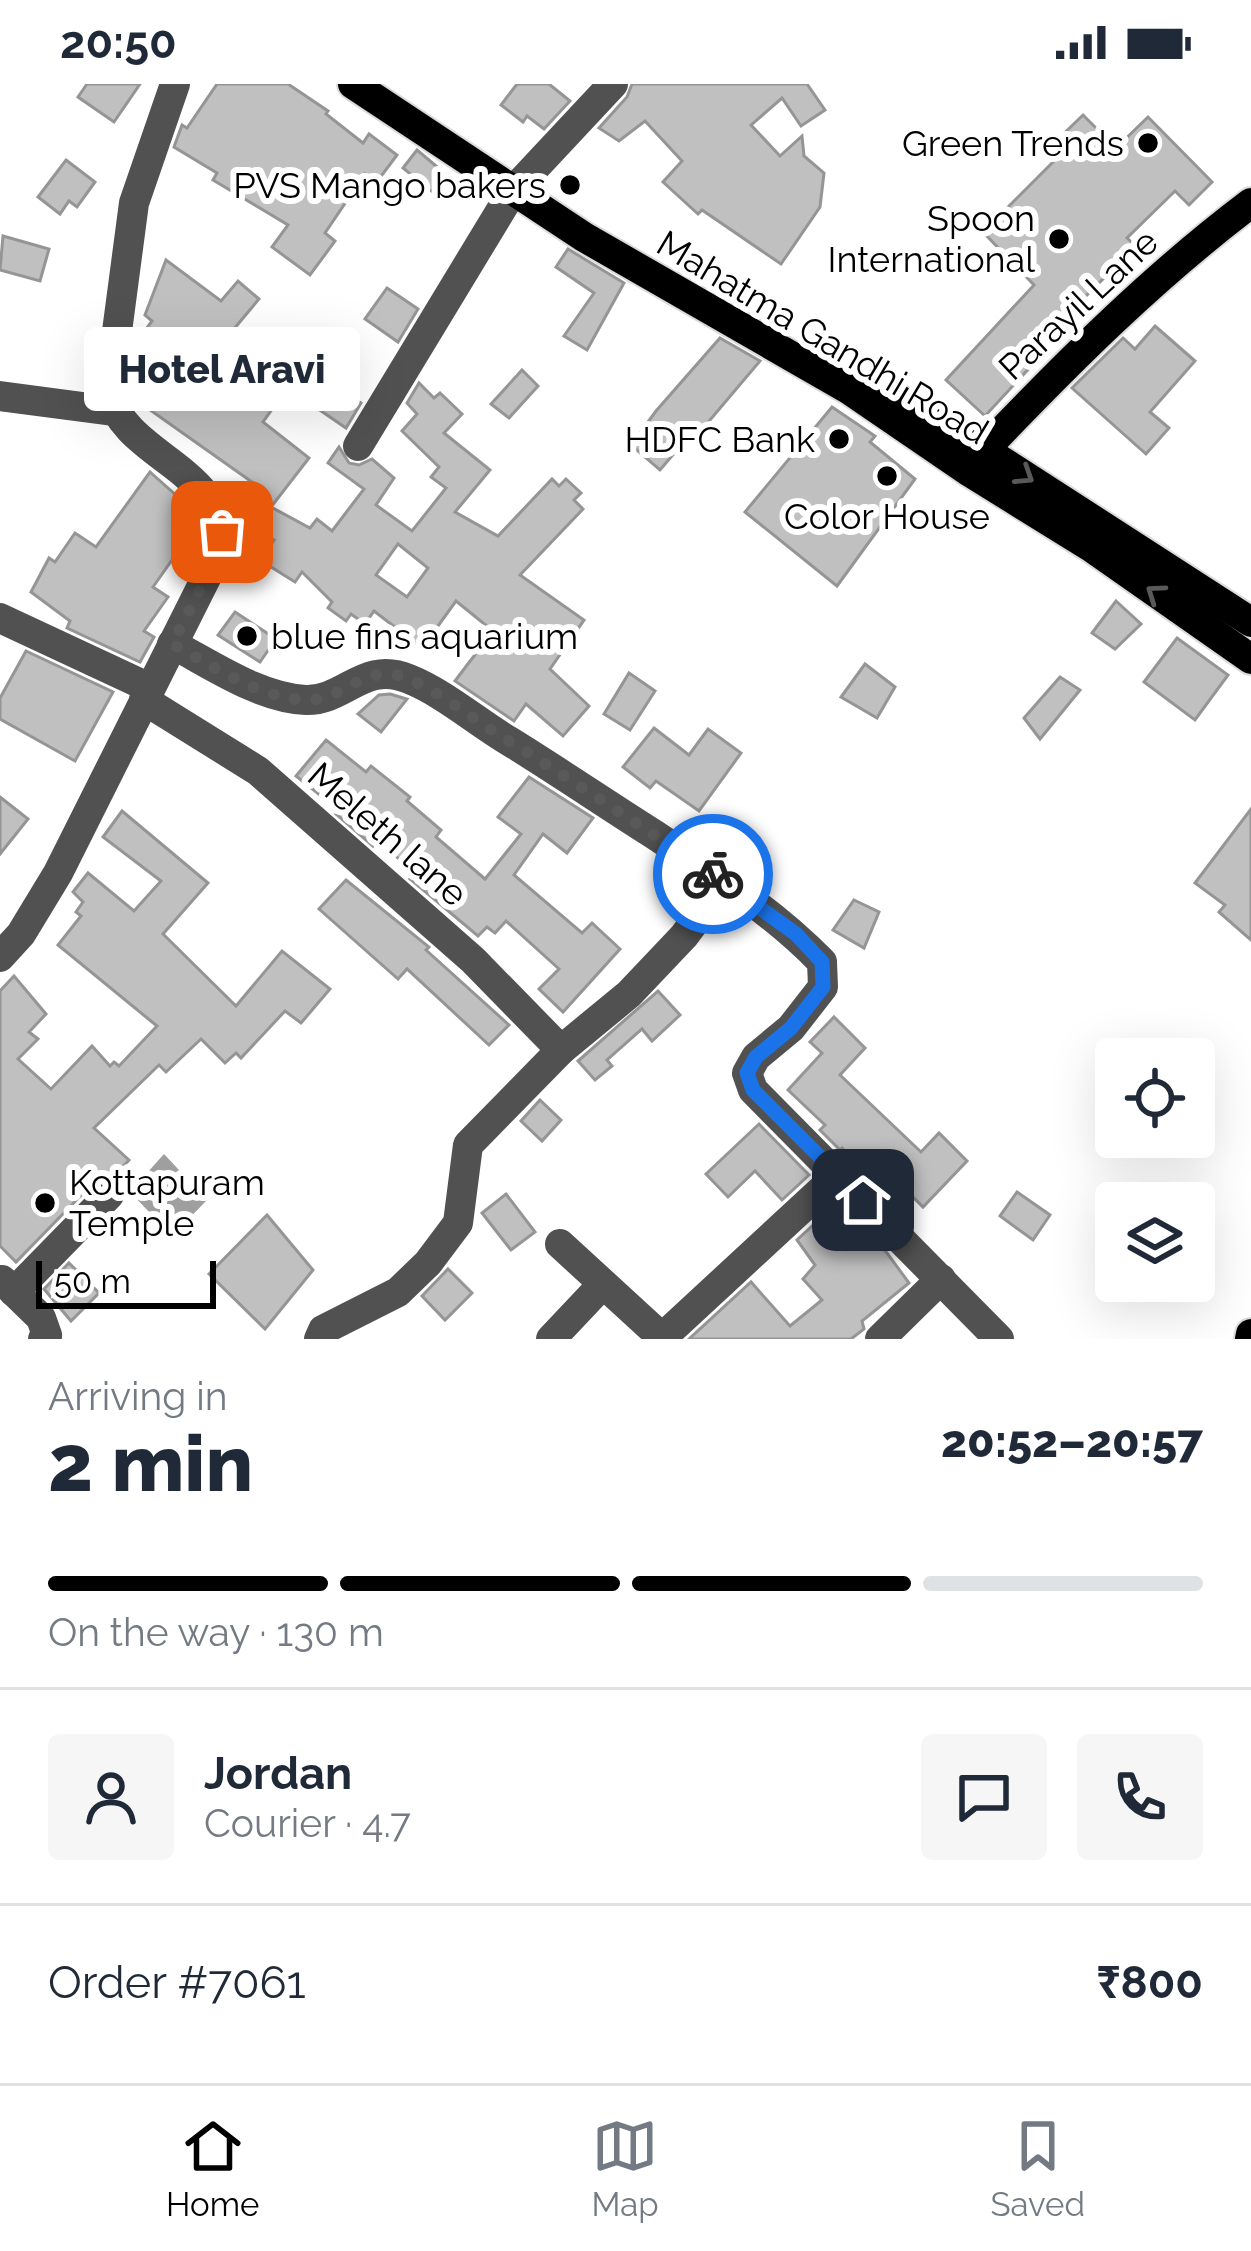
<!DOCTYPE html>
<meta charset="utf-8">
<style>
body{margin:0;font-family:Raleway,sans-serif;background:#f6f6f7;color:#1f2937;height:100vh;display:flex;flex-direction:column;font-size:45px;white-space:nowrap}
*{box-sizing:border-box;margin:0}
p{font-size:39px;color:#747a83}
.icon{flex:none;width:66px;height:66px;fill:none;stroke:currentColor;stroke-width:2;stroke-linecap:round;stroke-linejoin:round}
.map{position:relative;height:1255px;overflow:hidden}
.drawer{display:flex;flex-direction:column;background:#fff;flex:1}
.drawer>*{flex:none}
.fabs{position:absolute;left:1095px;top:954px;display:grid;gap:24px}
.fabs a{display:grid;place-items:center;width:120px;height:120px;border-radius:12px;background:#fff;box-shadow:0 12px 48px #0002;font-size:60px}
.scale{position:absolute;left:36px;bottom:30px;width:180px;box-sizing:border-box;padding-left:12px;border:6px solid #000;border-top:0;font-size:33px;line-height:42px;white-space:nowrap;color:#000;-webkit-text-stroke:9px #fff;paint-order:stroke}
.pin{position:absolute;display:grid;place-items:center;width:102px;height:102px;color:#fff;margin:-51px;border-radius:24px;box-shadow:0 6px 18px #0006}
.courier{position:absolute;display:grid;place-items:center;width:120px;height:120px;margin:-60px;border:9px solid #1a73e8;border-radius:50%;background:#fff;color:#222;box-shadow:0 3px 15px #0007}
.bubble{position:absolute;height:84px;border-radius:12px;background:#fff;box-shadow:0 12px 48px #0002;font-size:39px;font-weight:800;line-height:84px;text-align:center}
.summary em{font-style:normal;font-weight:800}
.summary div{display:flex;flex-direction:column-reverse}
.summary{display:flex;align-items:center;justify-content:space-between;height:204px;padding:0 48px}
h1{font-size:78px;font-weight:800;line-height:90px}
.bar{display:grid;grid-template-columns:repeat(4,1fr);gap:18px 12px;align-content:center;height:144px;padding:0 48px}
.bar i{height:15px;border-radius:9px;background:#e0e1e3}
.bar .active{background:#000}
.bar p{grid-column:span 4}
.line{display:flex;align-items:center;gap:30px;padding:0 48px;border-top:3px solid #e0e1e3}
.line div{flex:1}
.round{display:grid;place-items:center;flex:none;width:126px;height:126px;border-radius:12px;background:#f6f6f7}
.status{display:flex;justify-content:space-between;align-items:center;height:84px;padding:0 60px;background:#fff;direction:ltr}
.status svg{height:33px;fill:currentColor}
.menu{display:flex;justify-content:space-around;align-items:center;height:168px;border-top:3px solid #e0e1e3;background:#fff;font-size:33px;color:#747a83}
.menu a{display:grid;justify-items:center;gap:6px}
.menu .active{color:#000}
.map>svg:first-child{display:block}
</style>
<div class="status"><b>20:50</b><svg viewBox="0 0 49 12"><path d="M0 12V9h3v3zM5 12V6h3v6zM10 12V3h3v9zM15 12V0h3v12zM26 1h20v11H26zM47 4h2v5h-2z"/></svg></div>
<div class="map">
<svg width="1251" height="1255" viewBox="0 0 1251 1255">
<rect width="100%" height="100%" fill="#fff"/>
<path fill="#9f9f9f" d="M 164,1070 L 207,1116 L 172,1152 L 130,1108 Z"/>
<g fill="#c0c0c0" stroke="#959595" stroke-width="3" fill-rule="evenodd">
<path d="M 87,0 L 140,0 L 114,38 L 78,13 Z"/>
<path d="M 217,0 L 288,0 L 328,27 L 326,30 L 363,59 L 369,50 L 397,71 L 376,99 L 365,90 L 325,149 L 335,157 L 310,191 L 272,163 L 288,141 L 213,96 L 217,89 L 174,63 L 182,41 L 187,44 Z"/>
<path d="M 517,0 L 549,0 L 570,17 L 544,45 L 527,32 L 523,38 L 501,21 Z"/>
<path d="M 632,0 L 807,0 L 825,26 L 801,42 L 782,14 L 751,41 L 780,72 L 802,52 L 804,72 L 824,89 L 820,123 L 781,180 L 702,126 L 698,130 L 663,98 L 682,77 L 645,37 L 619,57 L 599,44 L 627,13 Z"/>
<path d="M 1083,31 L 1116,64 L 1148,33 L 1212,98 L 1189,121 L 1175,107 L 1127,154 L 1136,162 L 1057,241 L 1060,251 L 985,332 L 946,296 L 1034,201 L 983,148 L 1058,73 L 1049,64 Z"/>
<path d="M 417,66 L 448,92 L 434,109 L 403,84 Z"/>
<path d="M 66,76 L 95,98 L 77,123 L 69,117 L 60,130 L 38,113 Z"/>
<path d="M 3,152 L 49,165 L 40,197 L 0,186 Z"/>
<path d="M 568,165 L 624,199 L 587,266 L 564,252 L 594,209 L 556,183 Z"/>
<path d="M 166,176 L 221,217 L 238,197 L 259,215 L 223,258 L 288,303 L 263,338 L 309,374 L 271,423 L 310,444 L 317,435 L 332,447 L 364,405 L 328,379 L 339,363 L 349,379 L 359,381 L 372,375 L 394,394 L 376,421 L 412,447 L 446,404 L 431,393 L 439,383 L 402,347 L 417,330 L 407,319 L 419,299 L 434,314 L 440,309 L 462,330 L 444,349 L 490,386 L 455,428 L 498,452 L 552,395 L 559,402 L 566,395 L 581,409 L 574,416 L 583,425 L 520,491 L 584,536 L 550,585 L 589,622 L 563,652 L 526,620 L 514,637 L 455,597 L 493,547 L 456,517 L 422,564 L 374,527 L 365,540 L 351,530 L 346,537 L 328,524 L 332,518 L 302,488 L 295,498 L 260,476 L 274,456 L 239,438 L 259,403 L 136,316 L 134,278 L 151,253 L 144,248 L 152,237 L 145,231 ZM 398,460 L 428,484 L 407,513 L 376,491 Z"/>
<path d="M 387,204 L 418,225 L 398,258 L 365,235 Z"/>
<path d="M 1155,242 L 1195,277 L 1150,328 L 1169,344 L 1146,370 L 1072,304 L 1123,254 L 1135,265 Z"/>
<path d="M 720,254 L 760,277 L 699,349 L 695,345 L 660,386 L 631,361 L 656,327 Z"/>
<path d="M 522,286 L 538,302 L 509,334 L 491,320 Z"/>
<path d="M 331,299 L 361,319 L 346,344 L 311,320 Z"/>
<path d="M 832,323 L 875,352 L 870,358 L 915,395 L 837,502 L 745,428 Z"/>
<path d="M 150,388 L 187,421 L 181,429 L 188,434 L 177,449 L 186,456 L 153,503 L 168,513 L 144,547 L 154,553 L 140,578 L 67,544 L 70,537 L 31,508 L 49,474 L 55,478 L 75,449 L 96,463 Z"/>
<path d="M 1116,517 L 1141,540 L 1115,565 L 1092,549 Z"/>
<path d="M 235,528 L 276,555 L 260,578 L 218,551 Z"/>
<path d="M 1177,554 L 1228,591 L 1195,636 L 1144,598 Z"/>
<path d="M 26,567 L 113,608 L 75,677 L 0,635 L 0,614 Z"/>
<path d="M 865,580 L 895,603 L 877,634 L 841,613 Z"/>
<path d="M 629,589 L 655,607 L 630,646 L 604,630 Z"/>
<path d="M 1060,593 L 1080,606 L 1040,655 L 1024,634 Z"/>
<path d="M 390,610 L 407,615 L 381,648 L 358,630 L 379,611 Z"/>
<path d="M 654,644 L 689,671 L 708,645 L 741,669 L 699,727 L 656,697 L 650,704 L 623,683 Z"/>
<path d="M 326,656 L 366,688 L 371,682 L 410,713 L 407,717 L 441,746 L 436,753 L 485,795 L 521,750 L 498,733 L 529,693 L 593,734 L 567,769 L 543,750 L 514,791 L 582,849 L 592,839 L 620,865 L 563,928 L 539,905 L 559,885 L 506,837 L 495,849 L 487,843 L 478,852 L 410,795 L 416,789 L 413,786 L 377,757 L 373,762 L 336,730 L 339,726 L 296,692 Z"/>
<path d="M 0,713 L 28,735 L 0,770 Z"/>
<path d="M 1251,725 L 1251,856 L 1219,828 L 1225,821 L 1195,799 Z"/>
<path d="M 122,727 L 208,799 L 163,850 L 236,922 L 282,867 L 330,905 L 301,939 L 285,927 L 241,974 L 236,969 L 225,979 L 201,955 L 166,988 L 159,981 L 94,1044 L 129,1076 L 114,1092 L 95,1097 L 16,1178 L 0,1162 L 0,907 L 14,892 L 46,930 L 29,948 L 38,955 L 18,975 L 51,1005 L 92,962 L 110,982 L 114,978 L 119,982 L 157,942 L 58,861 L 81,832 L 76,828 L 83,818 L 73,808 L 88,789 L 134,827 L 161,797 L 103,753 Z"/>
<path d="M 346,796 L 429,863 L 426,866 L 509,941 L 489,961 L 407,885 L 398,895 L 319,825 Z"/>
<path d="M 854,816 L 879,828 L 864,864 L 833,846 Z"/>
<path d="M 658,907 L 680,931 L 652,957 L 642,945 L 607,976 L 612,982 L 595,996 L 578,977 Z"/>
<path d="M 834,933 L 865,964 L 840,991 L 921,1068 L 939,1049 L 967,1077 L 923,1123 L 872,1072 L 862,1083 L 842,1064 L 840,1066 L 820,1046 L 825,1041 L 788,1006 L 822,969 L 810,958 Z"/>
<path d="M 540,1016 L 561,1036 L 542,1057 L 521,1037 Z"/>
<path d="M 759,1040 L 809,1091 L 782,1116 L 755,1087 L 728,1113 L 706,1090 Z"/>
<path d="M 1017,1108 L 1050,1131 L 1033,1156 L 1000,1132 Z"/>
<path d="M 506,1110 L 535,1148 L 511,1166 L 482,1129 Z"/>
<path d="M 837,1119 L 887,1169 L 909,1199 L 862,1237 L 864,1245 L 851,1255 L 689,1255 L 751,1198 L 790,1242 L 822,1216 L 803,1195 L 815,1181 L 797,1156 Z"/>
<path d="M 267,1131 L 313,1186 L 265,1245 L 209,1190 Z"/>
<path d="M 69,1179 L 99,1209 L 71,1237 L 44,1205 Z"/>
<path d="M 448,1185 L 472,1209 L 445,1236 L 422,1212 Z"/>
</g>
<g fill="none" stroke-linecap="round" stroke-linejoin="round">
<defs>
<g id="major">
<path d="M 353,0 L 584,153 L 850,306 L 970,388 L 1091,463 L 1251,575"/>
<path d="M 884,307 L 1000,376 L 1251,538"/>
<path d="M 973,383 L 984,366 C 1068,278 1154,192 1251,119"/>
<path d="M 1250,1255 L 1251,1250"/>
</g>
</defs>
<use href="#major" stroke="#dbdbdb" stroke-width="34"/>
<g stroke="#515151" stroke-width="30">
<path d="M 0,312 L 113,327"/>
<path d="M 358,362 L 512,108 L 613,0"/>
<path d="M 0,534 L 150,604"/>
<path d="M 172,560 C 211,580 259,614 306,616 C 345,617 364,576 409,595 C 444,609 477,638 509,657 C 559,688 606,720 655,751 C 713,790 773,827 822,878 L 823,903 L 791,944 L 756,973 L 747,989 L 753,1006 L 999,1255"/>
<path d="M 144,616 L 258,687 L 473,876 L 561,966"/>
<path d="M 0,873 L 21,850 L 58,789 L 221,464 C 227,383 125,375 109,308 L 134,119 L 175,0"/>
<path d="M 560,1160 L 657,1249 L 665,1251 L 838,1091"/>
<path d="M 2,1196 L 41,1234 L 47,1251 L 43,1255"/>
<path d="M 14,1208 L 109,1111"/>
<path d="M 319,1255 L 323,1246 L 398,1208 L 428,1179 L 458,1139 L 468,1061 L 561,966 L 629,910 L 684,852 L 725,797"/>
<path d="M 551,1255 L 602,1201"/>
<path d="M 880,1255 L 941,1195"/>
</g>
<use href="#major" stroke="#000" stroke-width="30"/>
</g>
<defs><path id="oneway-chevron" d="M-2-3.5L2.5 0L-2 3.5" fill="none" stroke-width="1.6" stroke-linecap="round" stroke-linejoin="round" transform="scale(3)"/></defs>
<g stroke="#595959">
<use href="#oneway-chevron" transform="translate(1025 392) rotate(33)"/>
<use href="#oneway-chevron" transform="translate(1155 509) rotate(-145)"/>
</g>
<g fill="none" stroke-linecap="round" stroke-linejoin="round">
<path stroke="#595959" stroke-width="12" stroke-dasharray="0 21.6" d="M 222,448 L 221,464 L 172,560 C 211,581 260,615 307,616 C 347,616 365,575 411,596 C 443,610 474,636 504,654 C 575,698 643,744 713,790"/>
<path stroke="#1a73e8" stroke-width="15" d="M 713,790 L 796,850 L 822,878 L 823,903 L 791,944 L 756,973 L 747,989 L 753,1006 L 863,1116"/>
</g>
<g fill="#000" stroke="#fff" stroke-width="4.5">
<circle cx="1148" cy="59" r="12"/>
<circle cx="570" cy="101" r="12"/>
<circle cx="1059" cy="155" r="12"/>
<circle cx="839" cy="355" r="12"/>
<circle cx="887" cy="392" r="12"/>
<circle cx="247" cy="552" r="12"/>
<circle cx="45" cy="1119" r="12"/>
</g>
<g text-anchor="middle" dominant-baseline="central" stroke-width="12" stroke-linejoin="round" paint-order="stroke">
<g font-size="36" fill="#000" stroke="#fff" text-anchor="end">
<text x="1124" y="59">Green Trends</text>
<text x="546" y="101">PVS Mango bakers</text>
<text x="1035" y="134">Spoon<tspan x="1035" dy="41">International</tspan></text>
<text x="815" y="355">HDFC Bank</text>
<text x="887" y="432" text-anchor="middle">Color House</text>
<text x="271" y="552" text-anchor="start">blue fins aquarium</text>
<text x="69" y="1098" text-anchor="start">Kottapuram<tspan x="69" dy="41">Temple</tspan></text>
</g>
<g font-size="36" fill="#000" stroke="#fff">
<text transform="translate(1078 220) rotate(-43)">Parayil Lane</text>
<text transform="translate(823 253) rotate(31)">Mahatma Gandhi Road</text>
<text transform="translate(388 750) rotate(41)">Meleth lane</text>
</g>
</g>
</svg>
<div class="fabs">
<a><svg class="icon" aria-label="locate" viewBox="0 0 24 24"><circle cx="12" cy="12" r="6"/><path d="M12 2v4M12 18v4M2 12h4M18 12h4"/></svg></a>
<a><svg class="icon" aria-label="layers" viewBox="0 0 24 24"><path d="M12 4l9 5-9 5-9-5zM3 14l9 5 9-5"/></svg></a>
</div>
<div class="scale">50 m</div>
<div class="pin" style="left:222px;top:448px;background:#ea580c"><svg class="icon" aria-label="bag" viewBox="0 0 24 24"><path d="M5 8h14l-1 12H6zM9 8a3 3 0 0 1 6 0"/></svg></div>
<div class="pin" style="left:863px;top:1116px;background:#1f2937"><svg class="icon" aria-label="home" viewBox="0 0 24 24"><path d="M3 11l9-7 9 7M6 9v11h12V9"/></svg></div>
<div class="courier" style="left:713px;top:790px"><svg class="icon" aria-label="bike" viewBox="0 0 24 24"><circle cx="6" cy="16" r="4"/><circle cx="18" cy="16" r="4"/><path d="M6 16l4-8h5l3 8M10 8l3 8H6M13 5h3"/></svg></div>
<div class="bubble" style="left:84px;top:243px;width:276px">Hotel Aravi</div>
</div>
<section class="drawer">
<div class="summary"><div><h1>2 min</h1><p>Arriving in</p></div><em>20:52–20:57</em></div>
<div class="bar"><i class="active"></i><i class="active"></i><i class="active"></i><i></i><p>On the way · 130 m</p></div>
<div class="line" style="height:216px"><a class="round"><svg class="icon" aria-label="person" viewBox="0 0 24 24"><circle cx="12" cy="8" r="4"/><path d="M4 21q1-7 8-7t8 7"/></svg></a><div><b>Jordan</b><p>Courier · 4.7</p></div><a class="round"><svg class="icon" aria-label="chat" viewBox="0 0 24 24"><path d="M4 5h16v11H9l-5 4z"/></svg></a><a class="round"><svg class="icon" aria-label="phone" viewBox="0 0 24 24"><path d="M5 4h4l2 5-3 2q2 4 5 5l2-3 5 2v4C11 20 4 13 5 4z"/></svg></a></div>
<div class="line" style="height:156px"><div>Order #7061</div><b>₹800</b></div>
</section>
<nav class="menu">
<a class="active"><svg class="icon" aria-label="home" viewBox="0 0 24 24"><path d="M3 11l9-7 9 7M6 9v11h12V9"/></svg>Home</a>
<a><svg class="icon" aria-label="map" viewBox="0 0 24 24"><path d="M3 6l6-2 6 2 6-2v14l-6 2-6-2-6 2zM9 4v14M15 6v14"/></svg>Map</a>
<a><svg class="icon" aria-label="saved" viewBox="0 0 24 24"><path d="M7 4h10v16l-5-4-5 4z"/></svg>Saved</a>
</nav>
